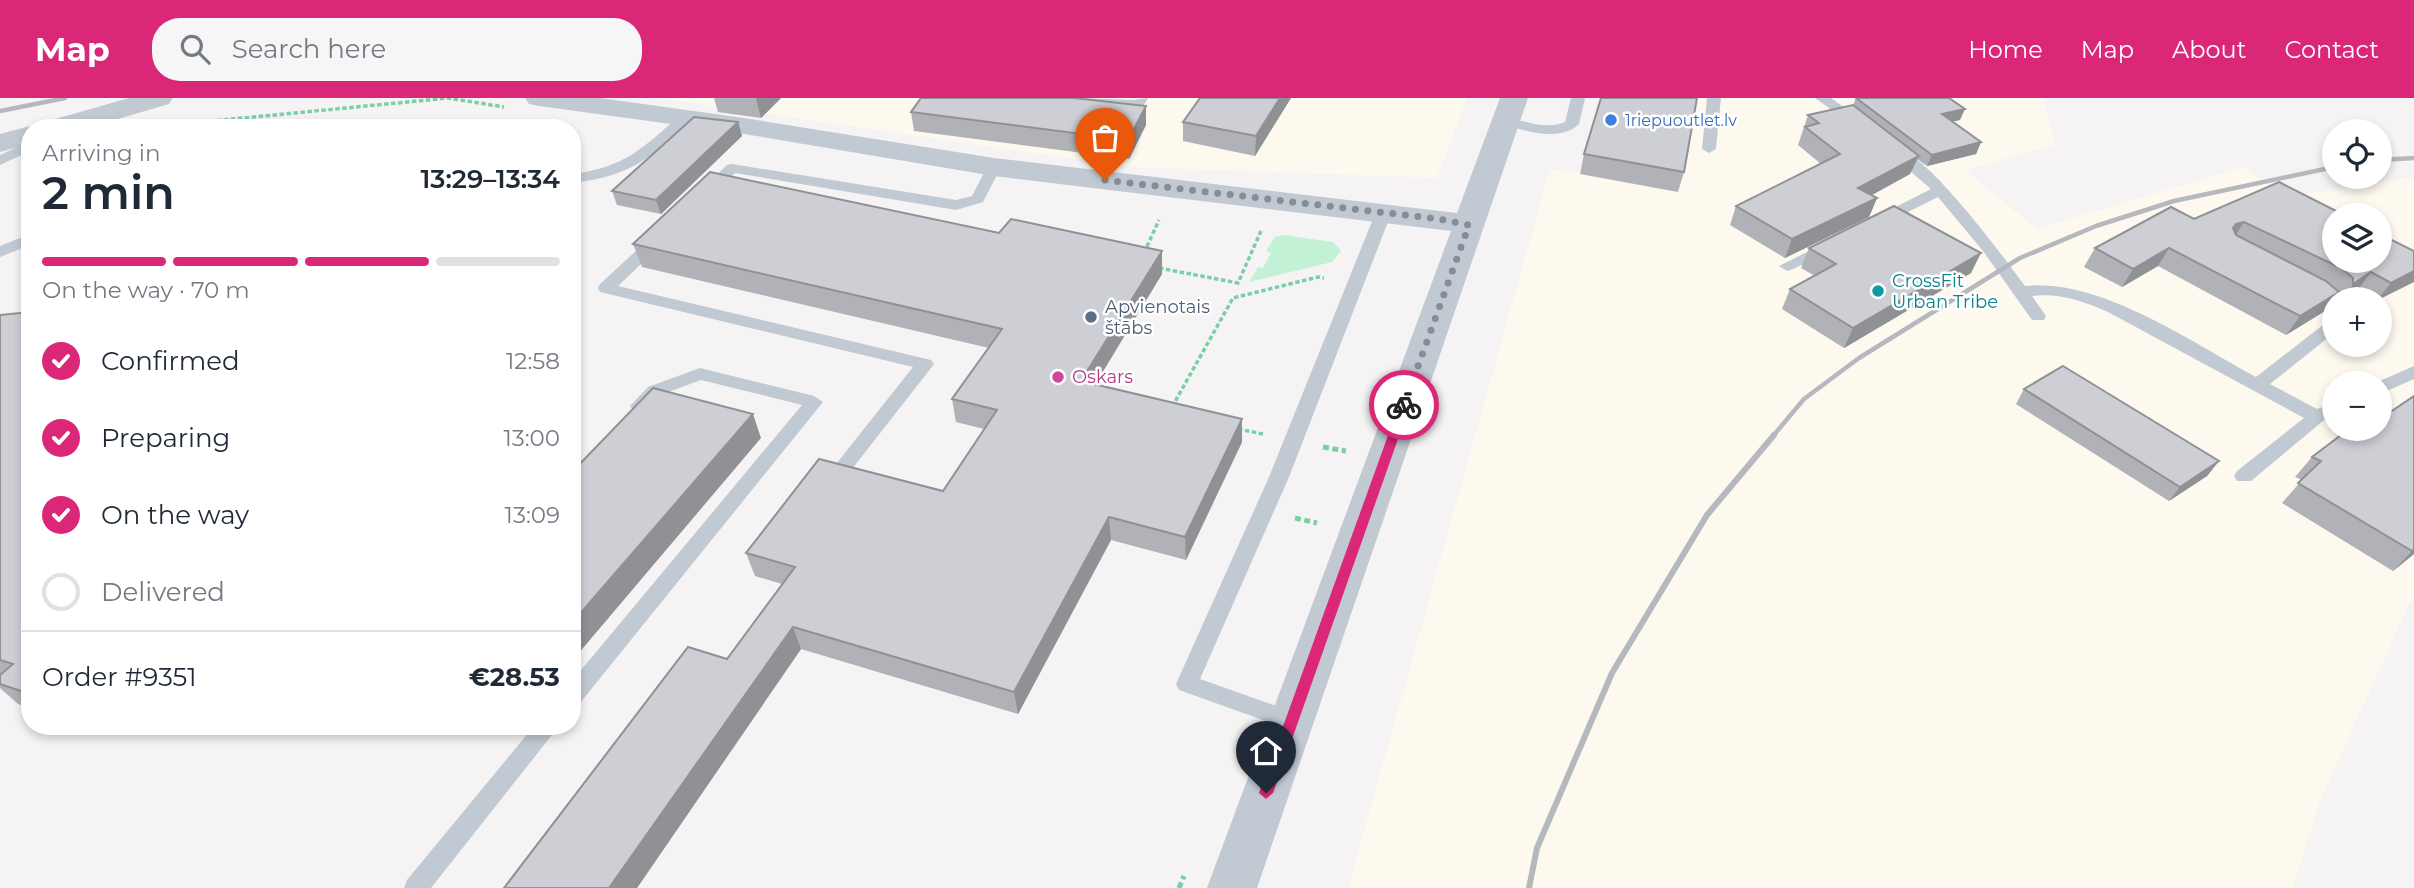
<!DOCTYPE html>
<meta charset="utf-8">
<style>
body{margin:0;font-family:Montserrat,sans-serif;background:#f6f6f7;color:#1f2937;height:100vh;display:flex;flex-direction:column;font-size:26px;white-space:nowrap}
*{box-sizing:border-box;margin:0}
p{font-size:23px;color:#747a83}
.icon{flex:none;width:38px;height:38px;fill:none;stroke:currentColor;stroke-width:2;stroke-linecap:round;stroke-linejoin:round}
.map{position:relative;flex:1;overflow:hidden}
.side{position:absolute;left:21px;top:21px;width:560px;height:616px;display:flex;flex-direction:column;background:#fff;border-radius:28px;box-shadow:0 4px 10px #0003}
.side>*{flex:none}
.tools{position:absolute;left:2322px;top:21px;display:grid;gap:14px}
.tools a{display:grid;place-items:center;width:70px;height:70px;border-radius:50%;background:#fff;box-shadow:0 4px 10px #0003;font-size:35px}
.pin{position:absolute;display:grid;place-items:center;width:60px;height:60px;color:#fff;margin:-72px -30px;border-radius:50% 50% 50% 0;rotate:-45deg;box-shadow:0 0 7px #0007}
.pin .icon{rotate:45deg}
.courier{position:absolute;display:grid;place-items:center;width:70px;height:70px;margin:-35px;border:5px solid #db2777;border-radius:50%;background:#fff;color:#222;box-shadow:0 2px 9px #0007}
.summary em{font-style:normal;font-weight:600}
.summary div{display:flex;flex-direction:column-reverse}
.summary{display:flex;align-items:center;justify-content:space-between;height:119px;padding:0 21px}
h1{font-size:46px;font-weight:600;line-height:52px}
.bar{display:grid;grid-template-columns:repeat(4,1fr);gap:10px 7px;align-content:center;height:84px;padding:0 21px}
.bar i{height:9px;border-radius:5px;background:#e0e1e3}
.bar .on{background:#db2777}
.bar p{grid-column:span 4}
.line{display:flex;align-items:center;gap:18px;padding:0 21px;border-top:2px solid #e0e1e3}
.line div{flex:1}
ol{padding:0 21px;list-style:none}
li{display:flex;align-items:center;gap:21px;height:77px}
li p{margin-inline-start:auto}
li .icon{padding:7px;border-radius:50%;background:#db2777;color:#fff;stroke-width:4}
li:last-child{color:#747a83}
li i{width:38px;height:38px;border:4px solid #e0e1e3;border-radius:50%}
header{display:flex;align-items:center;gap:42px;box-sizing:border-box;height:98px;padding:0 35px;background:#db2777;color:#fff}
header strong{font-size:33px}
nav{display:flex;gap:38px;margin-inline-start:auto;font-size:24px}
.search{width:490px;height:63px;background:#f6f6f7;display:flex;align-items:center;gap:18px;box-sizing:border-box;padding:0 24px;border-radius:28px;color:#747a83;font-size:26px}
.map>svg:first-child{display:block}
</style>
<header>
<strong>Map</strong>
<div class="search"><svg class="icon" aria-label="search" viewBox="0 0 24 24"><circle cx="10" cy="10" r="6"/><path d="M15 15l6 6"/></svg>Search here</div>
<nav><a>Home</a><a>Map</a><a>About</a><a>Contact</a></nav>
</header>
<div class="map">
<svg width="2414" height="790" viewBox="0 0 2414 790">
<rect width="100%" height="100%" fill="#f5f3f3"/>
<g fill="#fdf9ef" fill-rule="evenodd">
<path d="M 657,0 L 1467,0 L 1437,80 L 1132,69 Z"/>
<path d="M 1602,0 L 2043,0 L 2055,47 L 1965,72 L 2037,131 L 2243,69 L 2285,99 L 2414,79 L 2414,503 L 2409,506 L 2319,705 L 2293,790 L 1348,790 L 1550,71 L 1580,75 ZM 2334,117 L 2380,117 L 2380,163 L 2334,163 ZM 2334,201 L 2380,201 L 2380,247 L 2334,247 ZM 2334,285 L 2380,285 L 2380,331 L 2334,331 Z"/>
</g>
<path fill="#c3f1d5" d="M 1283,137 L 1333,144 L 1341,153 L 1332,164 L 1249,184 L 1258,169 L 1263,170 L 1271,155 L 1266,153 L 1275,139 Z"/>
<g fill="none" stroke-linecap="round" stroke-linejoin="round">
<g stroke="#7ad0a6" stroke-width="3.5" stroke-dasharray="4.5 2.5" stroke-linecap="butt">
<path d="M 182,26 L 448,0 L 504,9"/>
<path d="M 1144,155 L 1159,122"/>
<path d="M 1159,170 L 1238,185 L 1261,133"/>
<path d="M 1172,309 L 1233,200 L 1318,179 L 1324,180"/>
<path d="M 1238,331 L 1263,336"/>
</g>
<g stroke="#7ad0a6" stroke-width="5" stroke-dasharray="6 3.5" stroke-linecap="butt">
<path d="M 1323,349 L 1346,353"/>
<path d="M 1295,420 L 1317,425"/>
<path d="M 1179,790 L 1184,778"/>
</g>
<g fill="#c1cad2" fill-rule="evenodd">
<path d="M 1082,0 L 1133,2 L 1148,0 L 1142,10 L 1137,11 L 1089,4 Z"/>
<path d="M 1571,0 L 1585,0 L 1579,26 C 1559,45 1524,32 1501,26 L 1499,23 L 1506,19 C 1525,23 1547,32 1565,24 Z"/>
<path d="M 1707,0 L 1721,0 L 1716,51 L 1709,55 L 1702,51 Z"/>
<path d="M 1815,0 L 1831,0 L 1866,25 L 1864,28 L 1854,28 Z"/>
<path d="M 685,16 L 690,17 L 690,23 C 648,62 631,78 572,85 L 572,76 C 623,70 644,50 680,17 Z"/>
<path d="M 30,43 L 30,53 L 0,67 L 0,57 Z"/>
<path d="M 1894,48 C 1929,57 2002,157 2025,188 C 2100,180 2191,244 2256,279 L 2328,223 L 2334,222 L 2334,235 L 2270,286 L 2317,311 L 2334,305 L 2334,318 L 2323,323 L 2251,383 L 2237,383 L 2234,378 L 2237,373 L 2304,320 L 2108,214 C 2082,203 2060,195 2032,198 L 2046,218 L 2044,222 L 2032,222 L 1983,153 L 1938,99 L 1884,126 L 1874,126 L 1871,123 L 1874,120 L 1931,91 L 1889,55 L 1887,52 Z"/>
<path d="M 994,65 L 1001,69 L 983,104 L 956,112 L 735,75 L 712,97 L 702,97 L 699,94 L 727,67 L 732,66 L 956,102 L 972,98 L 987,69 Z"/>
<path d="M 1383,111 L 1391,116 L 1289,379 L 1200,581 L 1299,616 L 1302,623 L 1299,630 L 1291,632 L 1179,592 L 1176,586 L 1269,379 L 1375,116 Z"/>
<path d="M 30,136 L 30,147 L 0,159 L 0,148 Z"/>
<path d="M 657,137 L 665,142 L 663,145 L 618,188 L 931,262 L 934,266 L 931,270 L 845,380 L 831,380 L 829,375 L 913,269 L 600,194 L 598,190 L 600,186 L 651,139 Z"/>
<path d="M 1827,144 L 1835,149 L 1833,152 L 1793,171 L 1787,173 L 1779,168 Z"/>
<path d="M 2414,268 L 2414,281 L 2380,296 L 2380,285 L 2375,285 Z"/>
<path d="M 700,270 L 814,298 L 823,304 L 580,605 L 572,608 L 572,583 L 802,307 L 701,282 L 660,297 L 645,312 L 633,312 L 630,308 L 648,289 Z"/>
<path d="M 534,628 L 559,628 L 431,790 L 404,790 L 407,782 Z"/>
</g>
<g fill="#c1cad2" fill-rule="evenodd">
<path d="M 129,0 L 173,0 L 169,6 L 87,30 L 41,30 L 45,24 Z"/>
<path d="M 525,0 L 600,0 L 744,20 L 994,60 L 1457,115 L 1500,0 L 1528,0 L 1257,790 L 1207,790 L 1451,133 L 994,78 L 744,36 L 539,8 L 529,6 Z"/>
<path d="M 30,28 L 35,30 L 30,30 L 30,46 L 0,54 L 0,36 Z"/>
</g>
<g stroke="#b5b8bd" stroke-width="4.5">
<path d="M 0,13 L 65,0"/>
<path d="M 2380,62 L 2414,60"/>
<path d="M 1773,338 L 1804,301 L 1859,260 L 2020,160 L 2096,128 L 2174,103 L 2334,69"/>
</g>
<path stroke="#b5b8bd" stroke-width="6" d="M 1529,790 L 1537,750 L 1612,575 L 1707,417 L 1774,337"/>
</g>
<g fill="#b0b2b7">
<path d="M 714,0 L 781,0 L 761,20 L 718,14 Z"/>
<path d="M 1200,0 L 1291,0 L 1255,58 L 1183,43 L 1183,24 Z"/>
<path d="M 1856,0 L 1960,22 L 1952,23 L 1981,44 L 1976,56 L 1927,68 L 1917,61 L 1910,76 L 1872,97 L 1877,100 L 1869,119 L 1785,160 L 1730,127 L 1736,108 L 1821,66 L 1798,47 L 1808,17 L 1853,7 Z"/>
<path d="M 911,14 L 1146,27 L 1129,61 L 914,33 Z"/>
<path d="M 738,24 L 742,38 L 661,116 L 617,107 L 612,93 Z"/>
<path d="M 1584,56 L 1684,74 L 1678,94 L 1580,76 Z"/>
<path d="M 2279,84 L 2414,153 L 2380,201 L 2373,201 L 2357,193 L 2344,201 L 2339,201 L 2339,199 L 2337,197 L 2325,213 L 2286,237 L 2158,168 L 2122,189 L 2084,169 L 2095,150 L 2194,121 Z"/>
<path d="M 999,135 L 1162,153 L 1162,176 L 1095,287 L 1242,321 L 1242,344 L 1186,462 L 1111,442 L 1018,616 L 801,551 L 637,790 L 504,790 L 727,561 L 782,486 L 755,478 L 746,455 L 943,393 L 984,331 L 956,324 L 952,301 L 989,250 L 642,169 L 633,146 Z"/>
<path d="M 1809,150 L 1971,175 L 1844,250 L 1782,211 L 1790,191 L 1815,178 L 1801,170 Z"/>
<path d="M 30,214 L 30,611 L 18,606 L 0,590 L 0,217 Z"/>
<path d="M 2024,291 L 2219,363 L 2207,378 L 2169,403 L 2016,306 Z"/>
<path d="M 2349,331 L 2414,456 L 2393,473 L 2282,405 L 2302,382 L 2295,379 L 2312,359 Z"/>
</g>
<g fill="#909195">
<path d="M 757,0 L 781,0 L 761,20 L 756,1 Z"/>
<path d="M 1280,0 L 1291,0 L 1255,58 L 1256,38 Z"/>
<path d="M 1146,8 L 1146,27 L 1129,61 L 1128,42 Z"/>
<path d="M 1965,11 L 1960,22 L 1938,27 L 1942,16 Z"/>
<path d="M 738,24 L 742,38 L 661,116 L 656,102 Z"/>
<path d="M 1981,44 L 1976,56 L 1927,68 L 1932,57 Z"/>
<path d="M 1919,58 L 1910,76 L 1850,109 L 1858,90 Z"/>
<path d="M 1877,100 L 1869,119 L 1785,160 L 1792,141 Z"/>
<path d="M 2244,124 L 2232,143 L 2221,149 L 2236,126 Z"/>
<path d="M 2169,150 L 2158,168 L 2122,189 L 2133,171 Z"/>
<path d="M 1162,153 L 1162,176 L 1083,306 L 1081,283 Z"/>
<path d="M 1981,155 L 1971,175 L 1844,250 L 1853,230 Z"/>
<path d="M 2414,173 L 2414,184 L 2380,201 L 2378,201 L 2391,185 Z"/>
<path d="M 2371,174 L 2357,193 L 2344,201 L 2341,201 L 2353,186 Z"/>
<path d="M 2339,194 L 2325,213 L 2286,237 L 2300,218 Z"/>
<path d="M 753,316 L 761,340 L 572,563 L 572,525 Z"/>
<path d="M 1242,321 L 1242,344 L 1186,462 L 1185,439 Z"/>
<path d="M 2219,363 L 2207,378 L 2169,403 L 2180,389 Z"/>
<path d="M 1109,419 L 1111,442 L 1018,616 L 1014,594 Z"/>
<path d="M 2414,451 L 2414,456 L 2393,473 Z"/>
<path d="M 793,529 L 801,551 L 637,790 L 609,790 Z"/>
</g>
<g fill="#cdcfd5" stroke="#909195" stroke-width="2">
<path d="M 921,0 L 1074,0 L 1146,8 L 1128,42 L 911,14 Z"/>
<path d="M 1200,0 L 1280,0 L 1256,38 L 1183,24 Z"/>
<path d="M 1601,0 L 1697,0 L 1684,74 L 1584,56 Z"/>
<path d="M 1856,0 L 1949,0 L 1965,11 L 1942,16 L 1981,44 L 1932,57 Z"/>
<path d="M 1853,7 L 1919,58 L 1858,90 L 1877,100 L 1792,141 L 1736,108 L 1840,56 L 1805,29 L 1819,25 L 1808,17 Z"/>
<path d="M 694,19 L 738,24 L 656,102 L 612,93 Z"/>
<path d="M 710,74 L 999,135 L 1011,121 L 1162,153 L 1081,283 L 1242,321 L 1185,439 L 1109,419 L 1014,594 L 793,529 L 609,790 L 504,790 L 688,549 L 727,561 L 795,469 L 746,455 L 819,361 L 943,393 L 997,312 L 952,301 L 1002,231 L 633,146 Z"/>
<path d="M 2279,84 L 2344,117 L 2334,117 L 2334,163 L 2380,163 L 2380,136 L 2414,153 L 2414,173 L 2391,185 L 2371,174 L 2353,186 L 2353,180 L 2341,170 L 2244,124 L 2236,126 L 2233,130 L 2236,137 L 2326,183 L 2339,194 L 2300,218 L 2169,150 L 2133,171 L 2095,150 L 2171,109 L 2194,121 Z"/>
<path d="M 1894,108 L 1981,155 L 1853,230 L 1790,191 L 1836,166 L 1809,150 Z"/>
<path d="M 30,214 L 30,596 L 0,586 L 0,577 L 13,566 L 0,562 L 0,217 Z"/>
<path d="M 2063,268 L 2219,363 L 2180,389 L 2024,291 Z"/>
<path d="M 653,290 L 753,316 L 572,525 L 572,374 Z"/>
<path d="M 2414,298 L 2414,451 L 2412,453 L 2298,385 L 2321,363 L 2312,359 L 2349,331 L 2358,336 L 2366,331 L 2380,331 L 2380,321 Z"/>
</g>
<path fill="#db2777" d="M 1404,303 L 1410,307 L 1273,695 L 1266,701 L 1259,695 L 1399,307 Z"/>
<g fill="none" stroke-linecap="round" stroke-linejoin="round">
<path stroke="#868d94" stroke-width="7" stroke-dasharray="0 12.6" d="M 1105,82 L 1439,121 L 1469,127 L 1404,307"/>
</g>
<circle fill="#3f7fe0" stroke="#fff" stroke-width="2.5" cx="1611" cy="22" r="7"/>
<circle fill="#0f9aa8" stroke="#fff" stroke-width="2.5" cx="1878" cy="193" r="7"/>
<circle fill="#5c6f8a" stroke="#fff" stroke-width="2.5" cx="1091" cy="219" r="7"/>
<circle fill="#d1479c" stroke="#fff" stroke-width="2.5" cx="1058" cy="279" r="7"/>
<g text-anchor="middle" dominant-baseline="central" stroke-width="5" stroke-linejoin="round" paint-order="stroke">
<g font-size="16" fill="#366cbe" stroke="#fff" text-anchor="start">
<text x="1625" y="22">1riepuoutlet.lv</text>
</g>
<g font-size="18" fill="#0d838f" stroke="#fff" text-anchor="start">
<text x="1892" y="183">CrossFit<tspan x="1892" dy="21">Urban Tribe</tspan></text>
</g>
<g font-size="18" fill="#4e5e75" stroke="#fff" text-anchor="start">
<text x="1105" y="209">Apvienotais<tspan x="1105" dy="21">štābs</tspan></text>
</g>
<g font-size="18" fill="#b23c85" stroke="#fff" text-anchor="start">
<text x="1072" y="279">Oskars</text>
</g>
</g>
</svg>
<div class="tools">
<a><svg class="icon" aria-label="locate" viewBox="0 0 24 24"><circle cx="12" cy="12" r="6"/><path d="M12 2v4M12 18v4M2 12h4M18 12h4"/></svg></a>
<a><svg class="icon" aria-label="layers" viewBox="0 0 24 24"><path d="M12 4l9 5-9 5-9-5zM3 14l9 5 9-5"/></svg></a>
<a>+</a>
<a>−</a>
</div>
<div class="pin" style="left:1105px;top:82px;background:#ea580c"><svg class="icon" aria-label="bag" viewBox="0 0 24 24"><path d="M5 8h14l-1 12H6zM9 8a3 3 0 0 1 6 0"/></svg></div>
<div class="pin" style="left:1266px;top:695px;background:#1f2937"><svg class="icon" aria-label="home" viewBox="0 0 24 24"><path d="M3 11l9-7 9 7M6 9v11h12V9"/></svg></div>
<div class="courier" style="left:1404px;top:307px"><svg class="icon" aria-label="bike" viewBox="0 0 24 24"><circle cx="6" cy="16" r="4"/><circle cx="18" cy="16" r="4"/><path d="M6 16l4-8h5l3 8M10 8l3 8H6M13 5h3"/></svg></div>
<section class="side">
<div class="summary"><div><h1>2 min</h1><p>Arriving in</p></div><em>13:29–13:34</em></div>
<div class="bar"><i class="on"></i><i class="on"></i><i class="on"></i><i></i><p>On the way · 70 m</p></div>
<ol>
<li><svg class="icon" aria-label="check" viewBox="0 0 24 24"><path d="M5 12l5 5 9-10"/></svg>Confirmed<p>12:58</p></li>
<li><svg class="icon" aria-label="check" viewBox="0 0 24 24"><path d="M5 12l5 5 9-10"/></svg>Preparing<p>13:00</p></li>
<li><svg class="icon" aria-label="check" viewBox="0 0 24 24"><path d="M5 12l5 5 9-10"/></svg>On the way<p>13:09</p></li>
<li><i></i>Delivered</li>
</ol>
<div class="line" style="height:91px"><div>Order #9351</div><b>€28.53</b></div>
</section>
</div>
